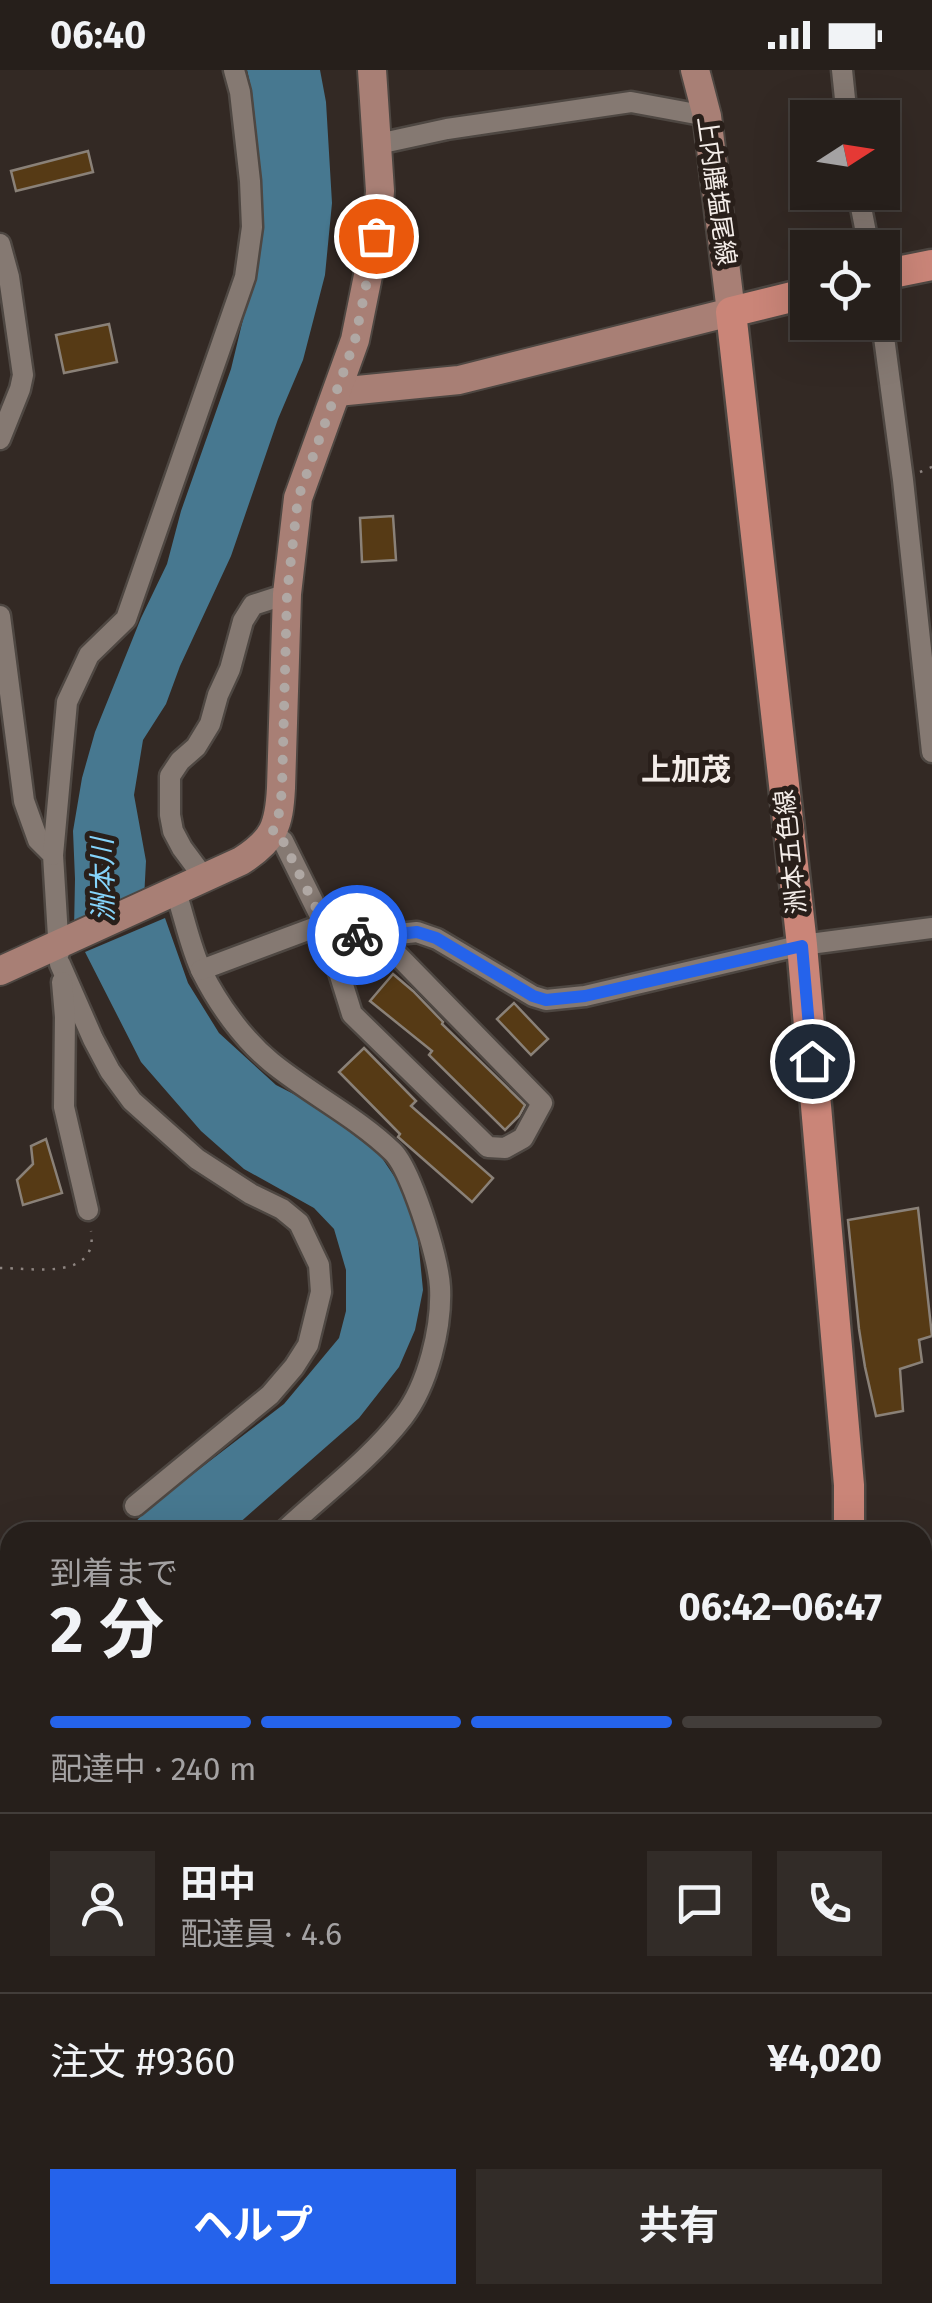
<!DOCTYPE html>
<html lang="ja">
<meta charset="utf-8">
<style>
body{margin:0;font-family:"Fira Sans","Noto Sans JP",sans-serif;background:#322c28;color:#f1f3f6;height:100vh;display:flex;flex-direction:column;font-size:38px;white-space:nowrap}
*{box-sizing:border-box;margin:0}
p{font-size:32px;color:#a4a2a3}
.icon{flex:none;width:55px;height:55px;fill:none;stroke:currentColor;stroke-width:2;stroke-linecap:round;stroke-linejoin:round}
.map{position:relative;flex:1;overflow:hidden}
.sheet{position:absolute;left:0px;top:1452px;width:932px;height:782px;display:flex;flex-direction:column;background:#261f1b;border-radius:30px 30px 0 0;box-shadow:0 10px 40px #0002,0 0 0 2px #423d3a}
.sheet>*{flex:none}
.needle{width:65px;rotate:78deg}
.controls{position:absolute;left:790px;top:30px;display:grid;gap:20px}
.controls a{display:grid;place-items:center;width:110px;height:110px;border-radius:0px;background:#261f1b;box-shadow:0 10px 40px #0002,0 0 0 2px #423d3a;font-size:50px}
.pin{position:absolute;display:grid;place-items:center;width:85px;height:85px;color:#fff;margin:-42px;border:5px solid #fff;border-radius:50%;box-shadow:0 2px 10px #0007}
.courier{position:absolute;display:grid;place-items:center;width:100px;height:100px;margin:-50px;border:8px solid #2563eb;border-radius:50%;background:#fff;color:#222;box-shadow:0 2px 12px #0007}
.headline em{font-style:normal;font-weight:700}
.headline div{display:flex;flex-direction:column-reverse}
.headline{display:flex;align-items:center;justify-content:space-between;height:170px;padding:0 50px}
h1{font-size:65px;font-weight:700;line-height:75px}
.bar{display:grid;grid-template-columns:repeat(4,1fr);gap:15px 10px;align-content:center;height:120px;padding:0 50px}
.bar i{height:12px;border-radius:8px;background:#423d3a}
.bar .on{background:#2563eb}
.bar p{grid-column:span 4}
.line{display:flex;align-items:center;gap:25px;padding:0 50px;border-top:2px solid #423d3a}
.line div{flex:1}
.round{display:grid;place-items:center;flex:none;width:105px;height:105px;border-radius:0px;background:#322c28}
.cta{display:flex;gap:20px;margin-top:auto;padding:20px 50px}
.cta a{flex:1;height:115px;border-radius:0px;background:#2563eb;color:#fff;font-size:40px;font-weight:700;line-height:115px;text-align:center}
.cta a+a{background:#322c28;color:#f1f3f6}
.status{display:flex;justify-content:space-between;align-items:center;height:70px;padding:0 50px;background:#261f1b;direction:ltr}
.status svg{height:28px;fill:currentColor}
.map>svg:first-child{display:block}
</style>
<div class="status"><b>06:40</b><svg viewBox="0 0 49 12"><path d="M0 12V9h3v3zM5 12V6h3v6zM10 12V3h3v9zM15 12V0h3v12zM26 1h20v11H26zM47 4h2v5h-2z"/></svg></div>
<div class="map">
<svg width="932" height="2233" viewBox="0 0 932 2233">
<rect width="100%" height="100%" fill="#332924"/>
<g fill="#477890">
<path d="M 247,0 L 320,0 L 326,32 L 332,133 L 325,205 L 303,290 L 278,349 L 231,486 L 180,596 L 166,634 L 143,670 L 134,725 L 146,791 L 144,829 L 74,860 L 75,809 L 73,761 L 82,708 L 95,662 L 141,548 L 167,494 L 181,441 L 231,299 L 259,183 L 262,140 L 257,68 L 252,22 Z"/>
<path d="M 165,848 L 188,913 L 219,963 L 276,1015 L 315,1035 L 380,1085 L 400,1115 L 417,1159 L 423,1220 L 415,1260 L 399,1297 L 359,1348 L 229,1462 L 127,1462 L 146,1440 L 284,1334 L 339,1268 L 346,1241 L 346,1200 L 334,1159 L 314,1138 L 244,1099 L 201,1061 L 141,992 L 85,882 Z"/>
</g>
<g fill="none" stroke-linecap="round" stroke-linejoin="round">
<path stroke="#477890" stroke-width="30" d="M 922,1760 L 932,1761"/>
</g>
<g fill="#563a15" stroke="#8a8178" stroke-width="2.5">
<path d="M 88,81 L 93,102 L 16,121 L 11,101 Z"/>
<path d="M 109,254 L 117,292 L 64,303 L 56,265 Z"/>
<path d="M 393,446 L 396,490 L 362,492 L 360,448 Z"/>
<path d="M 393,904 L 413,921 L 443,952 L 442,954 L 525,1035 L 519,1046 L 505,1060 L 429,985 L 432,981 L 370,931 Z"/>
<path d="M 514,933 L 548,969 L 531,985 L 497,949 Z"/>
<path d="M 364,978 L 416,1031 L 411,1036 L 493,1108 L 472,1132 L 398,1067 L 400,1064 L 339,1002 Z"/>
<path d="M 46,1069 L 62,1123 L 23,1135 L 17,1110 L 33,1094 L 31,1076 Z"/>
<path d="M 918,1138 L 932,1266 L 919,1270 L 922,1292 L 900,1299 L 903,1341 L 876,1346 L 865,1297 L 859,1259 L 848,1150 Z"/>
</g>
<g fill="none" stroke-linecap="round" stroke-linejoin="round">
<defs>
<g id="street">
<path d="M 842,0 L 847,48"/>
<path d="M 378,74 L 447,59 L 631,32 L 707,46"/>
<path d="M 858,122 L 869,178"/>
<path d="M 0,174 L 9,207 L 23,305 L 20,319 L 0,369"/>
<path d="M 882,252 L 903,410 L 932,682"/>
<path d="M 0,546 L 24,731 L 38,770 L 53,785 L 59,883"/>
<path d="M 272,764 L 283,771 L 324,854 L 353,865 L 379,866 L 417,862 L 437,869 L 533,926 L 546,930 L 585,926 L 802,875 L 932,858"/>
<path d="M 53,785 L 67,632 L 89,585 L 126,549 L 245,207 L 252,157 L 250,111 L 240,22 L 234,0"/>
<path d="M 205,809 L 182,778 L 173,761 L 170,745 L 170,706 L 180,691 L 196,677 L 210,654 L 218,625 L 230,599 L 243,551 L 253,535 L 287,524"/>
<path d="M 176,822 C 184,846 191,880 202,902 C 218,934 243,969 271,992 C 310,1024 357,1047 393,1082 C 407,1096 423,1145 429,1165 C 434,1182 439,1200 440,1217 C 442,1257 428,1315 403,1347 C 369,1391 323,1424 283,1462"/>
<path d="M 60,894 L 93,969 L 110,1001 L 132,1031 L 197,1089 L 251,1124 L 282,1139 L 299,1153 L 319,1195 L 321,1222 L 308,1275 L 294,1297 L 270,1325 L 135,1436"/>
<path d="M 201,900 L 324,854 L 352,944 L 488,1077 L 505,1078 L 523,1068 L 542,1033 L 379,866"/>
<path d="M 62,912 L 65,947 L 64,1037 L 88,1140"/>
<path d="M 922,1517 L 932,1498"/>
<path d="M 0,1793 L 10,1810"/>
<path d="M 0,2020 L 10,1995"/>
<path d="M 922,2091 L 932,2090"/>
<path d="M 582,2225 L 584,2233"/>
<path d="M 841,2225 L 841,2233"/>
<path d="M 122,2233 L 128,2225"/>
</g>
<g id="secondary">
<path d="M 337,322 L 459,310 L 731,242 L 707,46 L 695,0"/>
<path d="M 0,901 L 241,791 C 274,770 279,756 281,718 L 287,524 L 298,428 L 355,270 L 376,166 L 380,121 L 372,0"/>
</g>
<g id="primary">
<path d="M 882,205 L 932,195"/>
<path d="M 808,223 L 731,242 L 802,875 L 849,1415 L 849,1462"/>
<path d="M 751,2225 L 752,2233"/>
</g>
</defs>
<use href="#street" stroke="#4e4742" stroke-width="25"/>
<use href="#secondary" stroke="#4e4742" stroke-width="32"/>
<use href="#primary" stroke="#4e4742" stroke-width="35"/>
<g stroke="#8d8480" stroke-width="2.5" stroke-dasharray="2.5 8" stroke-linecap="butt">
<path d="M 920,402 L 932,397"/>
<path d="M 0,1198 C 32,1198 99,1211 91,1161"/>
</g>
<use href="#street" stroke="#857972" stroke-width="20"/>
<use href="#secondary" stroke="#a87f75" stroke-width="28"/>
<use href="#primary" stroke="#ca8578" stroke-width="30"/>
</g>
<g fill="none" stroke-linecap="round" stroke-linejoin="round">
<path stroke="#b0a8a4" stroke-width="10" stroke-dasharray="0 18" d="M 357,865 L 324,854 L 283,771 L 272,764 L 280,740 L 282,718 L 287,524 L 298,428 L 355,270 L 376,166"/>
<path stroke="#2563eb" stroke-width="12" d="M 357,865 L 379,866 L 417,862 L 436,868 L 533,926 L 546,930 L 585,926 L 802,876 L 812,991"/>
</g>
<g text-anchor="middle" dominant-baseline="central" stroke-width="10" stroke-linejoin="round" paint-order="stroke">
<g font-size="25" fill="#f4ede9" stroke="#291f1a">
<text transform="translate(716 121) rotate(82)">上内膳塩尾線</text>
<text transform="translate(791 782) rotate(-96)">洲本五色線</text>
</g>
<g font-size="28" font-style="italic" fill="#85d4fb" stroke="#291f1a">
<text transform="translate(103 810) rotate(-91)">洲本川</text>
</g>
<g font-size="30" font-weight="bold" fill="#f4ede9" stroke="#291f1a">
<text x="686" y="700">上加茂</text>
</g>
</g>
</svg>
<div class="controls">
<a><svg class="needle" viewBox="-14 -14 28 28"><path d="M0-13l5 13h-10z" fill="#e53935"/><path d="M0 13l5-13h-10z" fill="#a4a2a3"/></svg></a>
<a><svg class="icon" aria-label="locate" viewBox="0 0 24 24"><circle cx="12" cy="12" r="6"/><path d="M12 2v4M12 18v4M2 12h4M18 12h4"/></svg></a>
</div>
<div class="pin" style="left:376px;top:166px;background:#ea580c"><svg class="icon" aria-label="bag" viewBox="0 0 24 24"><path d="M5 8h14l-1 12H6zM9 8a3 3 0 0 1 6 0"/></svg></div>
<div class="pin" style="left:812px;top:991px;background:#1f2937"><svg class="icon" aria-label="home" viewBox="0 0 24 24"><path d="M3 11l9-7 9 7M6 9v11h12V9"/></svg></div>
<div class="courier" style="left:357px;top:865px"><svg class="icon" aria-label="bike" viewBox="0 0 24 24"><circle cx="6" cy="16" r="4"/><circle cx="18" cy="16" r="4"/><path d="M6 16l4-8h5l3 8M10 8l3 8H6M13 5h3"/></svg></div>
<section class="sheet">
<div class="headline"><div><h1>2 分</h1><p>到着まで</p></div><em>06:42–06:47</em></div>
<div class="bar"><i class="on"></i><i class="on"></i><i class="on"></i><i></i><p>配達中 · 240 m</p></div>
<div class="line" style="height:180px"><a class="round"><svg class="icon" aria-label="person" viewBox="0 0 24 24"><circle cx="12" cy="8" r="4"/><path d="M4 21q1-7 8-7t8 7"/></svg></a><div><b>田中</b><p>配達員 · 4.6</p></div><a class="round"><svg class="icon" aria-label="chat" viewBox="0 0 24 24"><path d="M4 5h16v11H9l-5 4z"/></svg></a><a class="round"><svg class="icon" aria-label="phone" viewBox="0 0 24 24"><path d="M5 4h4l2 5-3 2q2 4 5 5l2-3 5 2v4C11 20 4 13 5 4z"/></svg></a></div>
<div class="line" style="height:130px"><div>注文 #9360</div><b>¥4,020</b></div>
<div class="cta"><a>ヘルプ</a><a>共有</a></div>
</section>
</div>
